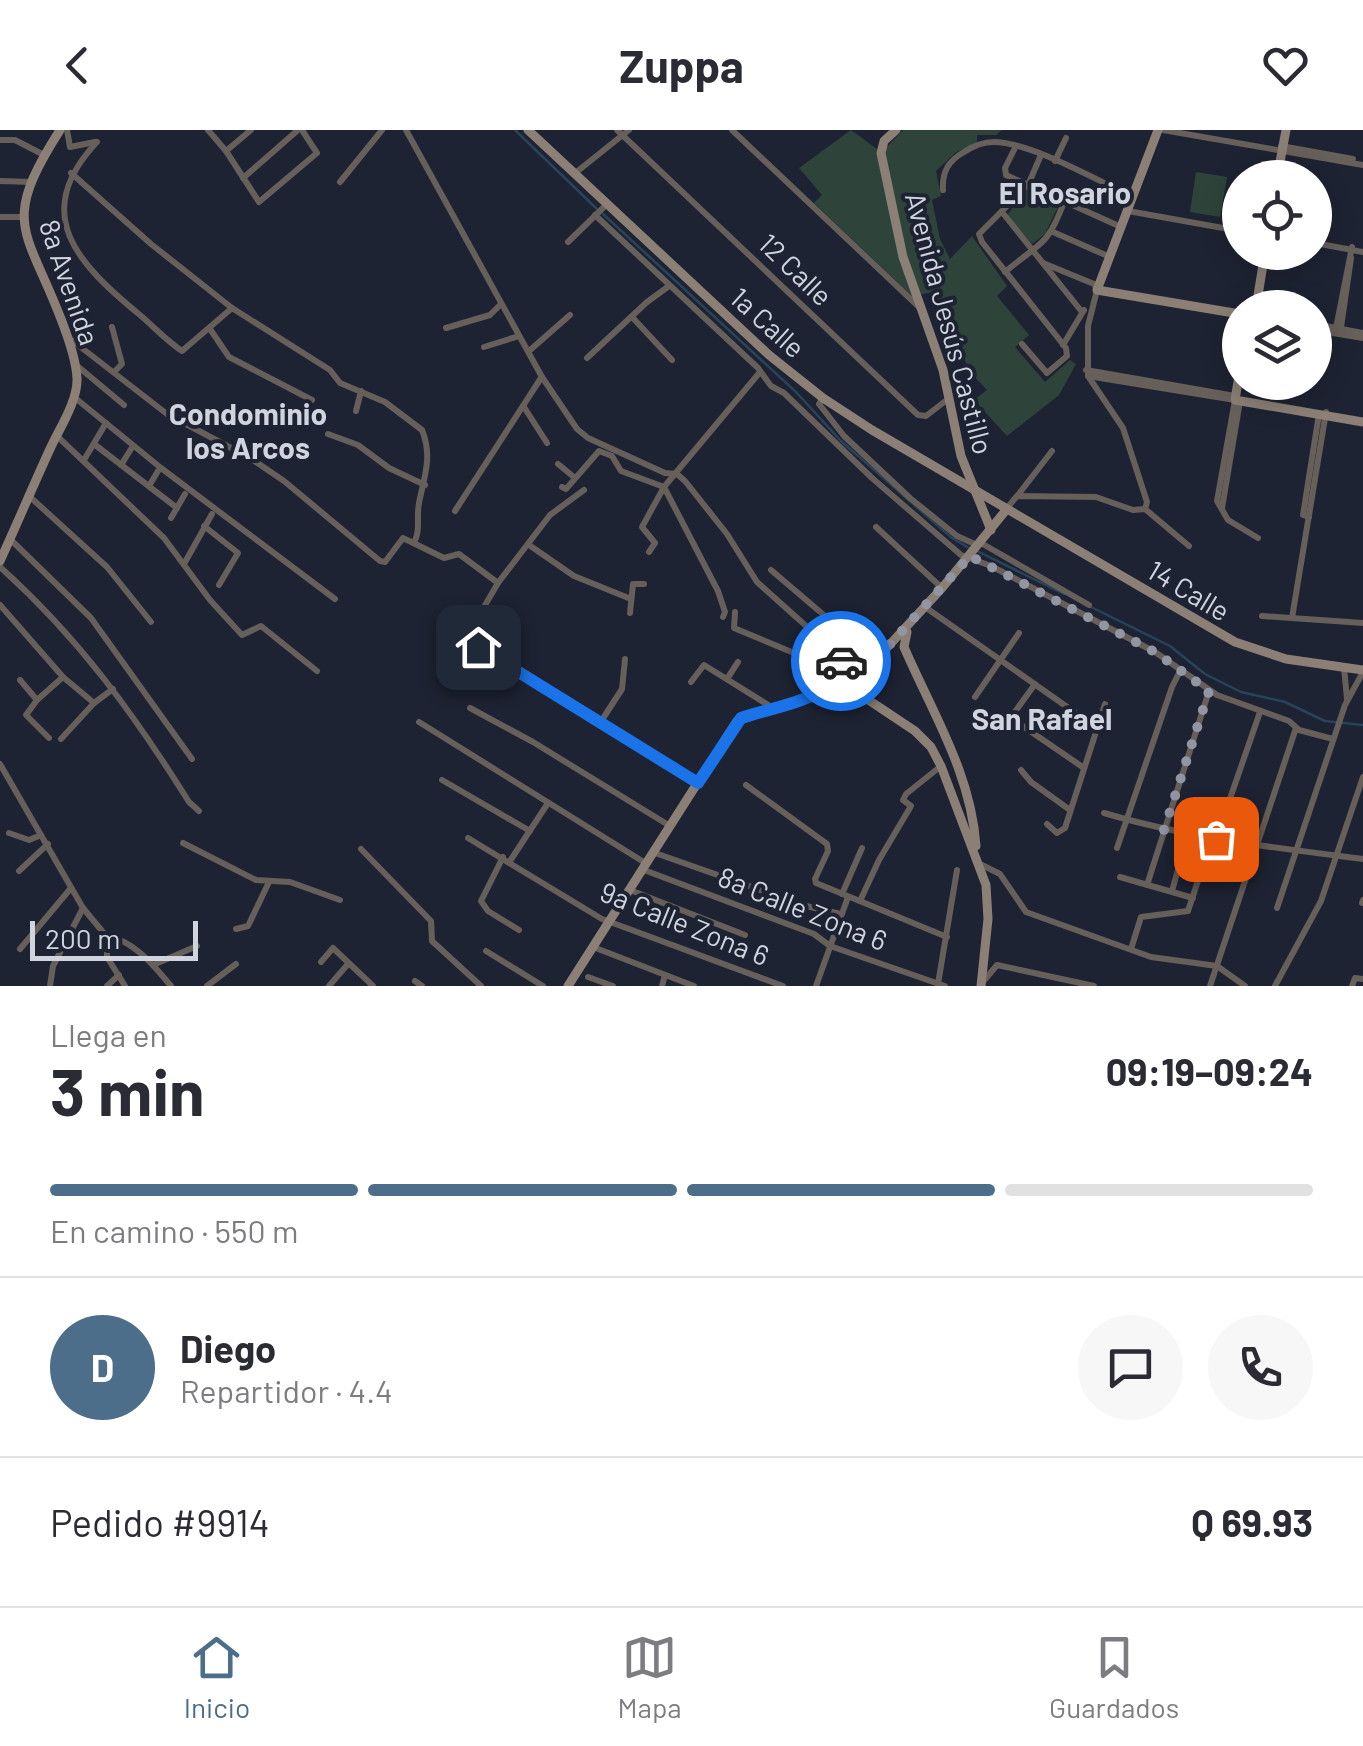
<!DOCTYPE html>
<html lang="es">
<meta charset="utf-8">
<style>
body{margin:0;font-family:Barlow,sans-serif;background:#f7f7f7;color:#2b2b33;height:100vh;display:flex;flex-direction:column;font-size:38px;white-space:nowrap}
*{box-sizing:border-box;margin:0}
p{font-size:32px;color:#7c7c81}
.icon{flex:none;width:55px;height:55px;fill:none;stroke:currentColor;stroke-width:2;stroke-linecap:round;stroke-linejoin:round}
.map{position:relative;height:856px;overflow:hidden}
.drawer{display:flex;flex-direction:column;background:#fff;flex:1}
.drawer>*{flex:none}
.fabs{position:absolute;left:1222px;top:30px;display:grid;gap:20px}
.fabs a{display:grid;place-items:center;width:110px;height:110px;border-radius:50%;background:#fff;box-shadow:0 5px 25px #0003;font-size:50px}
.scale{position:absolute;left:30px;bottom:25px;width:168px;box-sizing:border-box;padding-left:10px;border:5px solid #d0d4df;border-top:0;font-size:28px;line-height:35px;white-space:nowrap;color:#d0d4df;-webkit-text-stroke:8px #1e2333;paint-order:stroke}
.pin{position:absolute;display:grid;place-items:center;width:85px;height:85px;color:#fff;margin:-42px;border-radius:20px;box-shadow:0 5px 15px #0006}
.courier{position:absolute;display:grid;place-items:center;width:100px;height:100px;margin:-50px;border:8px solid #1a73e8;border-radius:50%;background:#fff;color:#222;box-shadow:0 2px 12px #0007}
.headline em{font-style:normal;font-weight:700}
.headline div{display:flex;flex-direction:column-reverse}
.headline{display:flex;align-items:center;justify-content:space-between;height:170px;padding:0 50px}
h1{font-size:65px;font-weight:700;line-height:75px}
.bar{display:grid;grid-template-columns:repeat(4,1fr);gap:15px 10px;align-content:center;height:120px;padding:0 50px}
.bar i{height:12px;border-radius:8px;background:#e1e1e2}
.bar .current{background:#4c6e8b}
.bar p{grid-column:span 4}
.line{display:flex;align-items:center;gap:25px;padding:0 50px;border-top:2px solid #e1e1e2}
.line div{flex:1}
.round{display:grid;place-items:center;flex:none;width:105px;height:105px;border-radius:52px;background:#f7f7f7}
header{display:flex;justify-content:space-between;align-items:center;height:130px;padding:0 50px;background:#fff;font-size:45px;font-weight:700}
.tabs{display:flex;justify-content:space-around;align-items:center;height:140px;border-top:2px solid #e1e1e2;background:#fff;font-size:28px;color:#7c7c81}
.tabs a{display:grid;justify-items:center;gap:5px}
.tabs .current{color:#4c6e8b}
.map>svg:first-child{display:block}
</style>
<header><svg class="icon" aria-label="back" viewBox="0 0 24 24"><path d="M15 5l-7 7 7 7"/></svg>Zuppa<svg class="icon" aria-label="heart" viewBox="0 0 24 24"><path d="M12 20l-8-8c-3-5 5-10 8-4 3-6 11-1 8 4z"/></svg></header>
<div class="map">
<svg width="1363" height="856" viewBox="0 0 1363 856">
<rect width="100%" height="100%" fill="#1e2333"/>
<g fill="#2e443a">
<path d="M 851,0 L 877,19 L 884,20 L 903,0 L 1002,0 L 996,5 L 977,5 L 977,12 L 955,23 L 936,41 L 941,66 L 932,70 L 940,109 L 950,129 L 972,106 L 1007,156 L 997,166 L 1029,205 L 1015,217 L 1045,252 L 1070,230 L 1076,234 L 1059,265 L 1007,306 L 974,270 L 987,260 L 970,242 L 934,162 L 912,166 L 814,73 L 822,65 L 799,38 Z"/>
<path d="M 1196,42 L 1227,47 L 1220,87 L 1190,82 Z"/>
<path d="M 1031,59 L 1056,71 L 1058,77 L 1045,104 L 1032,114 L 1010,90 L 1008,84 L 1024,62 Z"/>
</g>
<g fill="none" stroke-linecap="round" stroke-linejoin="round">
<g stroke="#27445b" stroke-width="2.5">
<path d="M 515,0 L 597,79"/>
<path d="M 603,84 L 796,262 L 841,311 L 952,408 L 969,418"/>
<path d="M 977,421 L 1064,464"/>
<path d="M 1089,476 L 1170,516 L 1205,544 L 1241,562 L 1285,572 L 1325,591 L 1363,595"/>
</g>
<g stroke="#675f59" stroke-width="6">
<path d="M 67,0 L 70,17 L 95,12"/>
<path d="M 208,0 L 226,21 L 259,72 L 317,23 L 302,0"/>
<path d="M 406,0 L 542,247 L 577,299 L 588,308 L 665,343 L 677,344 L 685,351 L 727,404 L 757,452 L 844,530"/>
<path d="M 617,0 L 918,285 L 926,286 L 948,269"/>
<path d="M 732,0 L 919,177"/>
<path d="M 1163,0 L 1363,35"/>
<path d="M 0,10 L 15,10 L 44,25"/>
<path d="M 97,12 C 29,84 78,134 140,185 C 154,197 167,211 182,221 L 232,178"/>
<path d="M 1281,16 L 1353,29"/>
<path d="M 1015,18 L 1005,38 L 1006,45 L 1121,97"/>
<path d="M 226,21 L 251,0"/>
<path d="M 1055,31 L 1066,8"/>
<path d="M 71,43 L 151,114 L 232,178 L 330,240 L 340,253 L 385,272 L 422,300 C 433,327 424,347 419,373 C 416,388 421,399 414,413"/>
<path d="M 574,44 L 629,0"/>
<path d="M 243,48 L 298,0"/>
<path d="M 0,51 L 31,52"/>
<path d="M 340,52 L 382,0"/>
<path d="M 943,60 C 942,42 948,31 964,22 C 973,16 983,12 994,12 C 1030,12 1098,51 1133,67"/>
<path d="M 1128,81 L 1240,101"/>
<path d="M 1002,82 L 1082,182"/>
<path d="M 595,85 L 758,238 L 771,256 L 784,263 L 872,348 L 961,425 L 991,436 L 1155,522 L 1217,565 L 1289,591 L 1299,600 L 1333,609"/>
<path d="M 0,87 L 23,87"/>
<path d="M 1053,102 L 1110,127"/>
<path d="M 568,112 L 603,78"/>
<path d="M 1315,113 L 1363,122"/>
<path d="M 1005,142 C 1040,112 1047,118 1064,72"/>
<path d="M 632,187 L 672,230"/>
<path d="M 1315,194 L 1363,203"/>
<path d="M 112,197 L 122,234 L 115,241"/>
<path d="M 446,198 L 490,185 L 501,174"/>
<path d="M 210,199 L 229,227 L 312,270"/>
<path d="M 1315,200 L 1363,208"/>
<path d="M 1335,203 L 1352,117"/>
<path d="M 1340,204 L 1351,128"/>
<path d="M 69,208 L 167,284 L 250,328 L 284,351 L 380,431 L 385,432 L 403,408 L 444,428 L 459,424 L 498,453"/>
<path d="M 1022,214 L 1047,243 L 1067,226 L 1066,218 L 982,112 L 979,104 L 1028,55 L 1041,25"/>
<path d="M 1063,215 L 1084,180"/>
<path d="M 484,217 L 519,206"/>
<path d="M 529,221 L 570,185"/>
<path d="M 587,228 L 647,172 L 669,156"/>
<path d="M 75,234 L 124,275"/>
<path d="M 1086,240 L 1235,266"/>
<path d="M 1088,246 L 1235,270 L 1217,371 L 1228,390 L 1258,408"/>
<path d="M 74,267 L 161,338 L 335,469"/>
<path d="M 823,268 L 819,274 L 844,306 L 910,368 L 957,406 L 977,415"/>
<path d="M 524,277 L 547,313"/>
<path d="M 356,281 L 361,261"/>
<path d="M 328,304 L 358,315 L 389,338 L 425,355"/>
<path d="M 57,306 L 164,408 L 210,470 L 242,505 L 261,496 L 317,541"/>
<path d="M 94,314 L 177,378"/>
<path d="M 84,330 L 106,293"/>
<path d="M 558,334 L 575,348"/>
<path d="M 121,335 L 131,319"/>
<path d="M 149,356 L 158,341"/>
<path d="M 562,357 L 566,359 L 599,321 L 612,326 L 621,341 L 664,357 L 718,461 L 725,482 L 723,487"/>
<path d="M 584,360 L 550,385 L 498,453 L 467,506 L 486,524 L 698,653"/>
<path d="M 1018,365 L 1052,321"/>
<path d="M 29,366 L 107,437 L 151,492"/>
<path d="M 1007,378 L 1017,366 L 1096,367 L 1133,380 L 1145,379 L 1147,372 L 1123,298 L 1088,246 L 1088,196 L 1097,160 L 1094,154 L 1043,133"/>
<path d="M 1222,378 L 1240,271"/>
<path d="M 1145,379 L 1189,416"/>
<path d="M 455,381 L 541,248"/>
<path d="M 1309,387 L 1303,385 L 1319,284"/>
<path d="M 171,388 L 185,364"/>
<path d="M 204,396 L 238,423 L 219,455"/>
<path d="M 876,397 L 942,458"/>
<path d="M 10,409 L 91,488 L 192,629"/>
<path d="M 981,413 L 1089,475"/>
<path d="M 529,415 L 574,446 L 631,469"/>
<path d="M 649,422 L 655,413 L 642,397 L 664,357 L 760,242"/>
<path d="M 184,434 L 212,384"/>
<path d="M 0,437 C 78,507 134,584 189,672 L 199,681"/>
<path d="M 771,440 L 873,527"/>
<path d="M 0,475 L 63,547 L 94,573"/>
<path d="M 925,477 L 1097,598"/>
<path d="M 735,482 L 734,498 L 794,523 L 837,547"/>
<path d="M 630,483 L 633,454 L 644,454"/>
<path d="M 1262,486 L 1363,493"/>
<path d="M 1292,488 L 1326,282"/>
<path d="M 1344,537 L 1347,569"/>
<path d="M 727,549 L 738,532"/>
<path d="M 20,550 L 37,570"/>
<path d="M 691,552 L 704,535 L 773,578"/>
<path d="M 975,567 L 1019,503"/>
<path d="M 470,578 L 533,612 L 670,696"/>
<path d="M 1011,588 L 1084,638"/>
<path d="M 419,592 L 647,734"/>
<path d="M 600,593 L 622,559 L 625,529"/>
<path d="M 1004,597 L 1035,554"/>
<path d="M 49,608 L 26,585 L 37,570 L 63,547"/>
<path d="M 61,609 L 94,573 L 113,559"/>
<path d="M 0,634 L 83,778 L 107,807 C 133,809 155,837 171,856"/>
<path d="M 1021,640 L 1031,652 L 1070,680"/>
<path d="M 442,650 L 530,701"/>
<path d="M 746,655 L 827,714 L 828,721 L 815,749 L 816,753 L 947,807"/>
<path d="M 1104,683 C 1188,708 1276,718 1363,729"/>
<path d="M 1047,694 L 1057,703 L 1065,698 L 1105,574"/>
<path d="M 9,703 L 29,710 L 41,705"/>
<path d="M 468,708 L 602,789 L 783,856"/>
<path d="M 1216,709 L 1260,582"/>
<path d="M 183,713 L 256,750 L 290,752 L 340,770"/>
<path d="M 1117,718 L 1172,557 L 1181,539"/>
<path d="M 361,719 L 431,791 L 432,811 L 481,856"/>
<path d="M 655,723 L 806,776 L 841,784"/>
<path d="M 503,727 L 481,771 L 488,781 L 519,800"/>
<path d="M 510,731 L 548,673"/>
<path d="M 980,734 L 1000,744 L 1026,782 L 1151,827 L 1217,836 L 1245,856"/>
<path d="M 644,740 L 814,804 L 830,816 L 945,856"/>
<path d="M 19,741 L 48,714"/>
<path d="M 1120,747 L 1193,768"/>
<path d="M 1147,755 L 1209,561"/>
<path d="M 630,760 L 745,805"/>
<path d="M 1172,761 L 1188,704"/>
<path d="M 842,764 L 862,718"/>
<path d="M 860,771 L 879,730 L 911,676 L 903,670 L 906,664 L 941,636"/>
<path d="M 1362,773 L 1363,770"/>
<path d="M 1277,778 L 1345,575 L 1363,542"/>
<path d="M 236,799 L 248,796 L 269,752"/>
<path d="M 107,807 L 107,827 L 125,856"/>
<path d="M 593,817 L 694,856"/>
<path d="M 20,819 L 71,758"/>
<path d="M 1131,819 L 1141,787 L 1188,781 L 1212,708"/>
<path d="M 486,821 L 543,856"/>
<path d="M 321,832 L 333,818 L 373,856"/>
<path d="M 153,835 L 197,816"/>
<path d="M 588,847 L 613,856"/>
<path d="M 415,851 L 422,856"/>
<path d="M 982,853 L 997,835 L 1094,856"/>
<path d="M 938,854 L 957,740"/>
<path d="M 50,856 L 53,836 L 83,778"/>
<path d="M 107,856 L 119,845"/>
<path d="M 207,856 L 236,834"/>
<path d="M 329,856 L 348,834"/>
<path d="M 662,856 L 665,845"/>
<path d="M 816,856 L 848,767"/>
<path d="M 1210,856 L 1296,598"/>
<path d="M 1275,856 L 1321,771 L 1363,647"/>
<path d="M 1352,856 L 1355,848 L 1363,849"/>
</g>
<g stroke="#8c8076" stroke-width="9">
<path d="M 528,0 L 769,225 L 823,268 L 872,300 L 1235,512 L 1286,529 L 1363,540"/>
<path d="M 896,0 L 884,11 L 881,23 L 903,127 L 943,240 L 961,326 L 991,400"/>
<path d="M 1158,0 L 1097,160 L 1240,184"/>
<path d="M 1277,48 L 1286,0"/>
<path d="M 1256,178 L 1265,122"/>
<path d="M 1240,239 L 1235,270 L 1363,292"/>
<path d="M 0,431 C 17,394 33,356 50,319 C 59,299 78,271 77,248 C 76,229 68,207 61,189 C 26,98 0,94 60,0"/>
<path d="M 907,502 L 904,517 C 932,582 971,643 976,716"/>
<path d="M 568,856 L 737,591 L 813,565 L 837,547"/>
<path d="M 981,856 L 988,789 L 986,755 L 941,636 L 931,617 L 915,601 L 843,553 L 837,547 L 836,539 L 844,530 L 866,529 L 883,522 L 942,458 L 1007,379"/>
</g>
</g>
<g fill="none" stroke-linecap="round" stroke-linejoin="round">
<path stroke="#9296a3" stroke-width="10" stroke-dasharray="0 18" d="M 841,531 L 866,529 L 883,522 L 970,426 L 1155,522 L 1209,561 L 1164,700 L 1216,709"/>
<path stroke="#1a73e8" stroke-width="12" d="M 478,517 L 698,653 L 741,588 C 773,577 809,574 835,550 L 836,539 L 841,531"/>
</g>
<g text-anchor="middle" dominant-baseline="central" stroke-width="8" stroke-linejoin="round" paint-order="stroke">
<g font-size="28" fill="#d0d4df" stroke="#1e2333">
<text transform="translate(796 139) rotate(44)">12 Calle</text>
<text transform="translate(70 152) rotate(71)">8a Avenida</text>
<text transform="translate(768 192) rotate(42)">1a Calle</text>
<text transform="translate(950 193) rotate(75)">Avenida Jesús Castillo</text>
<text transform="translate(1189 460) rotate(31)">14 Calle</text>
<text transform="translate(803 778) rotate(22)">8a Calle Zona 6</text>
<text transform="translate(685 793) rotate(22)">9a Calle Zona 6</text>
</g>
<g font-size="30" font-weight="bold" fill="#d0d4df" stroke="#1e2333">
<text x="1065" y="62">El Rosario</text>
<text x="248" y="283">Condominio<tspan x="248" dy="34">los Arcos</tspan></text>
<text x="1042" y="588">San Rafael</text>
</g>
</g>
</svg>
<div class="fabs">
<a><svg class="icon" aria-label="locate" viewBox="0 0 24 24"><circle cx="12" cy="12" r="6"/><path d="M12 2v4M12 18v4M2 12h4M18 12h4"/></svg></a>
<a><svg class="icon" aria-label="layers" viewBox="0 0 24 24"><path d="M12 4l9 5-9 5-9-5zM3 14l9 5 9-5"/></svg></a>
</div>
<div class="scale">200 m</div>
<div class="pin" style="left:1216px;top:709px;background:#ea580c"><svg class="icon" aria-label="bag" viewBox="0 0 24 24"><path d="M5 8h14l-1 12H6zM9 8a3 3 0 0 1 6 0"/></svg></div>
<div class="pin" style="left:478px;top:517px;background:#1f2937"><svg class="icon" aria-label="home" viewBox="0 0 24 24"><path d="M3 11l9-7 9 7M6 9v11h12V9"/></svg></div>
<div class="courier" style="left:841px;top:531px"><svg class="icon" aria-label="car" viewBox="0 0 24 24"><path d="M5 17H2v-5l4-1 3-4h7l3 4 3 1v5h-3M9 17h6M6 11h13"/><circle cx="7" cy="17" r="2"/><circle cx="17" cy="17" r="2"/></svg></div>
</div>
<section class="drawer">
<div class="headline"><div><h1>3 min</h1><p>Llega en</p></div><em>09:19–09:24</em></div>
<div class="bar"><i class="current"></i><i class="current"></i><i class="current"></i><i></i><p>En camino · 550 m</p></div>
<div class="line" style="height:180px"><b class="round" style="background:#4c6e8b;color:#fff">D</b><div><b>Diego</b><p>Repartidor · 4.4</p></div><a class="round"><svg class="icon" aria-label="chat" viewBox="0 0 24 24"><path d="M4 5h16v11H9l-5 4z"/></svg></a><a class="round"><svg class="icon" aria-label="phone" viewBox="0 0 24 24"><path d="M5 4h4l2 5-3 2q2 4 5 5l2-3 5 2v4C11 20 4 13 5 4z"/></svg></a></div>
<div class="line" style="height:130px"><div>Pedido #9914</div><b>Q 69.93</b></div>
</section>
<nav class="tabs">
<a class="current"><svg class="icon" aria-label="home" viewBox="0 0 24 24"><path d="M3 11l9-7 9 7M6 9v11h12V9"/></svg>Inicio</a>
<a><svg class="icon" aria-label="map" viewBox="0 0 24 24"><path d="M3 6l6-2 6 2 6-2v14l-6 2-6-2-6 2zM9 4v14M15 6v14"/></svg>Mapa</a>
<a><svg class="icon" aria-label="saved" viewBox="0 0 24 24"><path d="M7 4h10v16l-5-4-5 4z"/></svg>Guardados</a>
</nav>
